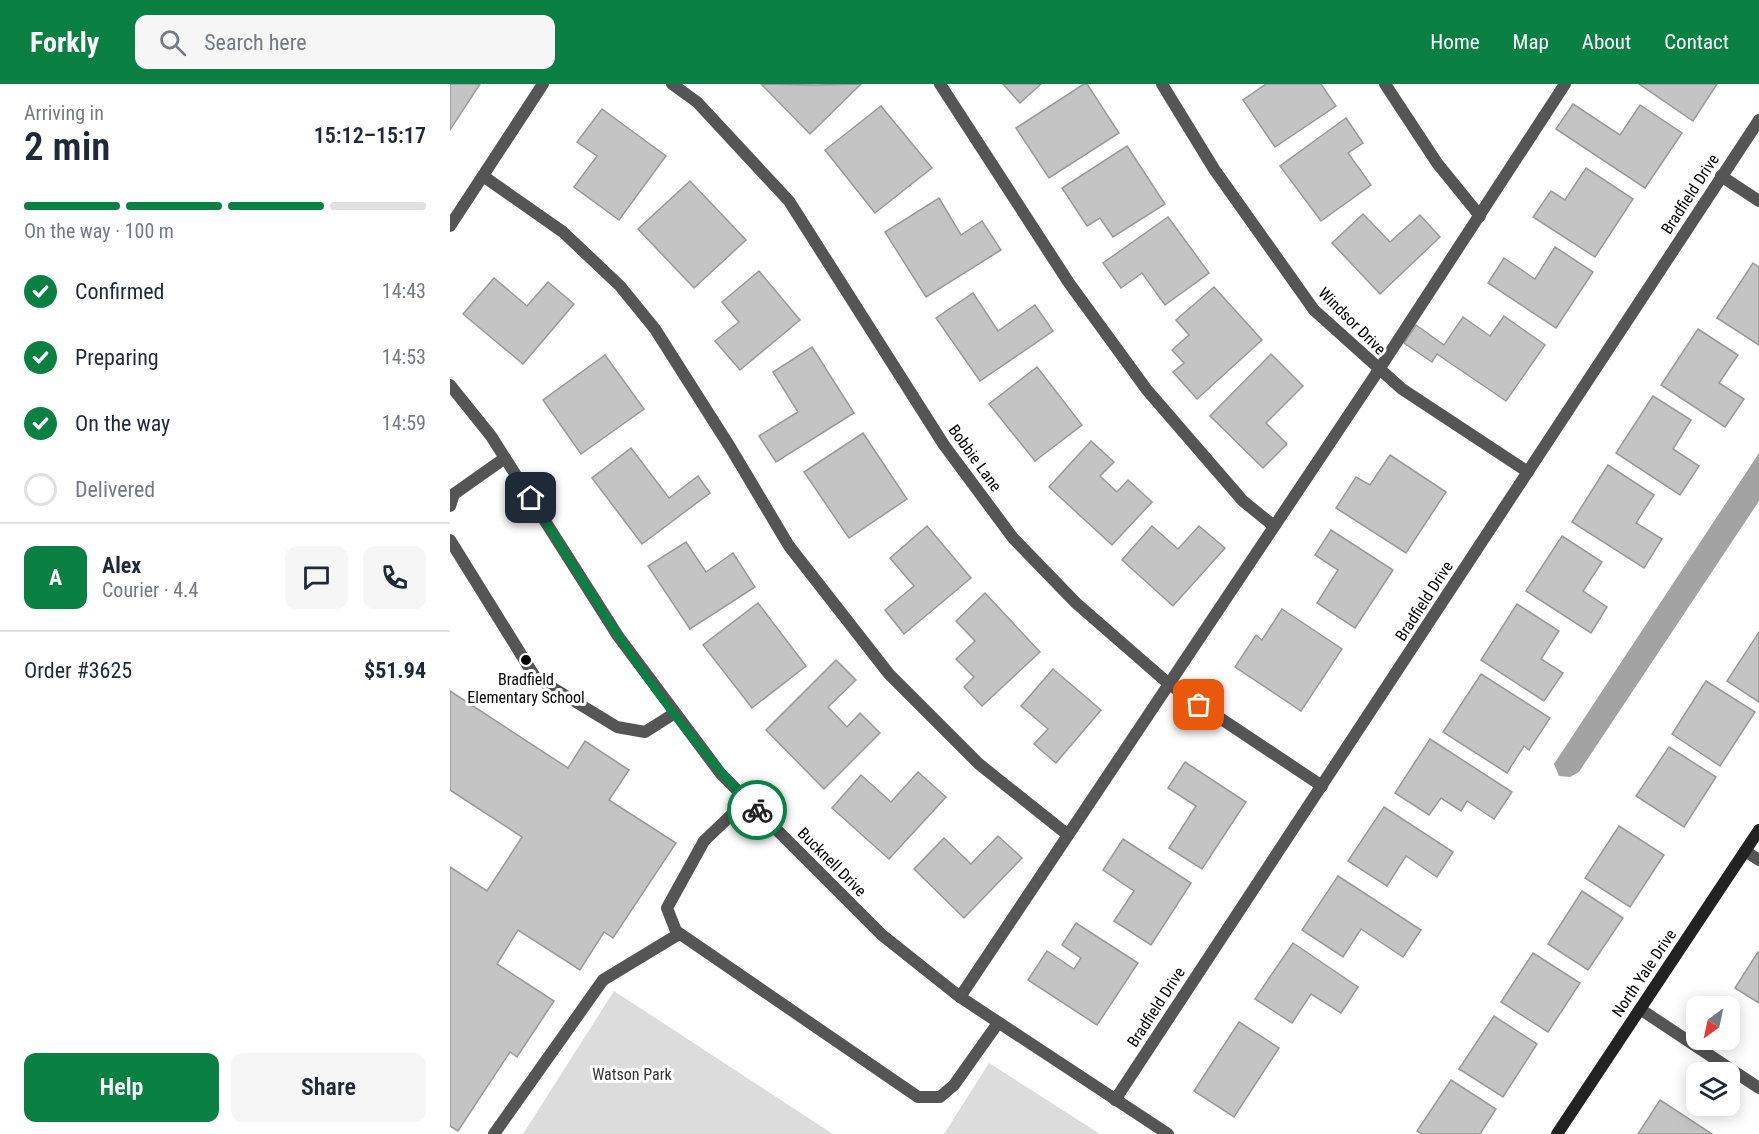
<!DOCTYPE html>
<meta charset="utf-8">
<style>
body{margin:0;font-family:"Roboto Condensed",sans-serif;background:#f6f6f7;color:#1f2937;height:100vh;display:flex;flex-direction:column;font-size:22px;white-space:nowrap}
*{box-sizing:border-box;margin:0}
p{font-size:20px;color:#747a83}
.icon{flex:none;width:33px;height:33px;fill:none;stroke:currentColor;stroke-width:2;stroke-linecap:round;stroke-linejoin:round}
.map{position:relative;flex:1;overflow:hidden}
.sheet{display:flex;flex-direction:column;background:#fff;width:450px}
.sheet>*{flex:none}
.needle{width:39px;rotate:213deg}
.fabs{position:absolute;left:1236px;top:912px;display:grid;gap:12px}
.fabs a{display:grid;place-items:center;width:54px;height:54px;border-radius:12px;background:#fff;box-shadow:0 3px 15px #0003;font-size:30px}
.pin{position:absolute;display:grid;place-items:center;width:51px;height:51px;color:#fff;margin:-26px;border-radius:12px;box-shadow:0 3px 9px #0006}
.courier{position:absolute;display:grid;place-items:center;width:60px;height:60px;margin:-30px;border:4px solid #0b8043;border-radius:50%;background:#fff;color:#222;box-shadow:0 2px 8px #0007}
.overview em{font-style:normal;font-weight:600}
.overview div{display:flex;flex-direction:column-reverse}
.overview{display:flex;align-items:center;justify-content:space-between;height:102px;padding:0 24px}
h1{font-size:39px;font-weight:600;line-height:45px}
.bar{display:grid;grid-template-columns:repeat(4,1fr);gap:9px 6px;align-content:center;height:72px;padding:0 24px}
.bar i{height:8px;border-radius:4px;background:#e0e1e3}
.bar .current{background:#0b8043}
.bar p{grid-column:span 4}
.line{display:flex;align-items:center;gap:15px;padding:0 24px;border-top:2px solid #e0e1e3}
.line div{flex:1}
.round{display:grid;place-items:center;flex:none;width:63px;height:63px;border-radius:12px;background:#f6f6f7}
ol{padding:0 24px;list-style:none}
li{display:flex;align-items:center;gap:18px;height:66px}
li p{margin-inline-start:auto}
li .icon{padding:6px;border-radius:50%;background:#0b8043;color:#fff;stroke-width:4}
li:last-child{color:#747a83}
li i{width:33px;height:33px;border:3px solid #e0e1e3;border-radius:50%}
.button{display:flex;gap:12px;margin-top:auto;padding:12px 24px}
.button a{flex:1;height:69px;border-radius:12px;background:#0b8043;color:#fff;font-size:24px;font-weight:600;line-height:69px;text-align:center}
.button a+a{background:#f6f6f7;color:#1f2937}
header{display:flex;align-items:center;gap:36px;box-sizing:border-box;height:84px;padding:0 30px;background:#0b8043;color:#fff}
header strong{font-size:28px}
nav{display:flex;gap:33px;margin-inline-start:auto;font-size:21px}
.search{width:420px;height:54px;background:#f6f6f7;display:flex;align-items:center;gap:15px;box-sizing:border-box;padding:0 21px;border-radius:12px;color:#747a83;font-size:22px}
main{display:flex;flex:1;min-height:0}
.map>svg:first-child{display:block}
</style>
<header>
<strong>Forkly</strong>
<div class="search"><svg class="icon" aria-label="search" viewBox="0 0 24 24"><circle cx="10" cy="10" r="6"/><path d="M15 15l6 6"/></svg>Search here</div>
<nav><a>Home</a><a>Map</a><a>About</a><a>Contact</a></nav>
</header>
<main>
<section class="sheet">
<div class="overview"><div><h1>2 min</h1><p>Arriving in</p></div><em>15:12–15:17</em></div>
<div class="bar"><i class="current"></i><i class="current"></i><i class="current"></i><i></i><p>On the way · 100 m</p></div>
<ol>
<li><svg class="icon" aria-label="check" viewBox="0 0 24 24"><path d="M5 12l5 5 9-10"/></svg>Confirmed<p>14:43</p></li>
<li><svg class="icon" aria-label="check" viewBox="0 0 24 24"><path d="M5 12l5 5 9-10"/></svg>Preparing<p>14:53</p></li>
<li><svg class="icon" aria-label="check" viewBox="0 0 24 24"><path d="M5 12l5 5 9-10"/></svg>On the way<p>14:59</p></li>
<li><i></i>Delivered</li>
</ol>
<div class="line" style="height:108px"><b class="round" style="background:#0b8043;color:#fff">A</b><div><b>Alex</b><p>Courier · 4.4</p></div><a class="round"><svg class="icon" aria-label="chat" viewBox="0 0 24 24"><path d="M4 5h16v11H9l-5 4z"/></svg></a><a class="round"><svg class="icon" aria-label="phone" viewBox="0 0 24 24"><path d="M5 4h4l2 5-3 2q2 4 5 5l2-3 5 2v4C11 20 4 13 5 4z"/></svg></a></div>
<div class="line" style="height:78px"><div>Order #3625</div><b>$51.94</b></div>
<div class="button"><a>Help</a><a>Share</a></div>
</section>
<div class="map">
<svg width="1309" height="1050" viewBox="0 0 1309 1050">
<rect width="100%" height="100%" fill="#fff"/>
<g fill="#dcdcdc">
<path d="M 164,907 L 383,1050 L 73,1050 Z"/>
<path d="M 539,979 L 650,1050 L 494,1050 Z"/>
</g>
<path fill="#a3a3a3" d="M 1309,369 L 1309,417 L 1129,688 L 1120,693 L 1109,692 L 1104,680 Z"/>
<g fill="#c4c4c4" stroke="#999" stroke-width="1.5">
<path d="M 0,0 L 30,0 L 0,46 Z"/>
<path d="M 311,0 L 366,1 L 411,0 L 360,50 Z"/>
<path d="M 553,0 L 591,0 L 570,19 Z"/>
<path d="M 634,0 L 637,0 L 669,49 L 599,94 L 566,44 Z"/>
<path d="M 816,0 L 871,0 L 886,22 L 825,63 L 793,16 Z"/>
<path d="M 1189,0 L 1267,0 L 1243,37 Z"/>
<path d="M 1123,20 L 1170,51 L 1190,21 L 1232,49 L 1195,104 L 1106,45 Z"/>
<path d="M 431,22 L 482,84 L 425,129 L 375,66 Z"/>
<path d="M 152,25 L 216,72 L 169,136 L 124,103 L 147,72 L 127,58 Z"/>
<path d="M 896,34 L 913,59 L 898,69 L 921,101 L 871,137 L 830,82 Z"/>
<path d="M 677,62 L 715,120 L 663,153 L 650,134 L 637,142 L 612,104 Z"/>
<path d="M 1136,84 L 1183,115 L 1145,173 L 1083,133 L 1101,107 L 1115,116 Z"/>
<path d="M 240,97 L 296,156 L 244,204 L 188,145 Z"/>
<path d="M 489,114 L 511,151 L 532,137 L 551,166 L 476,213 L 435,148 Z"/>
<path d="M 913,130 L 940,158 L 970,131 L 990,153 L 930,210 L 882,159 Z"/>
<path d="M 718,133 L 759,189 L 715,221 L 692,189 L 671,204 L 653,179 Z"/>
<path d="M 1105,163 L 1143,188 L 1106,244 L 1038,199 L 1054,174 L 1085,195 Z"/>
<path d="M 1303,179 L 1309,183 L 1309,261 L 1267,234 Z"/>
<path d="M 309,187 L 350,236 L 290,286 L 265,257 L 289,238 L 272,218 Z"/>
<path d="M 44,194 L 77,222 L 98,198 L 124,220 L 73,280 L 13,230 Z"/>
<path d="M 764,203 L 812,256 L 747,315 L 723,288 L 734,279 L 722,266 L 739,251 L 726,236 Z"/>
<path d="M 523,209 L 548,247 L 585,221 L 603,247 L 530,297 L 486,234 Z"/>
<path d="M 1054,232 L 1095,261 L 1056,317 L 987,270 L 982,278 L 954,259 L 966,241 L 994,261 L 1013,233 L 1040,252 Z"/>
<path d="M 1248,245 L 1288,271 L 1269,299 L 1294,315 L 1275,343 L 1211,301 Z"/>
<path d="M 362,263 L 404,329 L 326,378 L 309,352 L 348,328 L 323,288 Z"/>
<path d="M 821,270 L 853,302 L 816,339 L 837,360 L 813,384 L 760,332 Z"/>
<path d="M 155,271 L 194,325 L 131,370 L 93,316 Z"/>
<path d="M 587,283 L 632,341 L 585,377 L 539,320 Z"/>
<path d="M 1203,312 L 1241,336 L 1223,365 L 1249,382 L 1230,411 L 1166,369 Z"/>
<path d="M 413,349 L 457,415 L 399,454 L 354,388 Z"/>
<path d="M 641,357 L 664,378 L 650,392 L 667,408 L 678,396 L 702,418 L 662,461 L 599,403 Z"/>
<path d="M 181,364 L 219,414 L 248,392 L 260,409 L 192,460 L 142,394 Z"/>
<path d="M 940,371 L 996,408 L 956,469 L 886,424 L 906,393 L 920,401 Z"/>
<path d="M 1158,381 L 1204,411 L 1186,439 L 1212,455 L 1194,484 L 1122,438 Z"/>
<path d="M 477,442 L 521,494 L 454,550 L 435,526 L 464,502 L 440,474 Z"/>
<path d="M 702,442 L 728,465 L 749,442 L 775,464 L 723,522 L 672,476 Z"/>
<path d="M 881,446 L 943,486 L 905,544 L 867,519 L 888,486 L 865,471 Z"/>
<path d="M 1112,452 L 1152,478 L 1133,507 L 1157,523 L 1141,549 L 1076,507 Z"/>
<path d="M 236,458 L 256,488 L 283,469 L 305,503 L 240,545 L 198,482 Z"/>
<path d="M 535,509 L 590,568 L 532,622 L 514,603 L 524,593 L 506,575 L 525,557 L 506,537 Z"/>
<path d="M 308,519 L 356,582 L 302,624 L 253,561 Z"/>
<path d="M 1067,520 L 1109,547 L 1091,575 L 1113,589 L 1094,617 L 1031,576 Z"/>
<path d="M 832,525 L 892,565 L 851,627 L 785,583 L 806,551 L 812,556 Z"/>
<path d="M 1309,548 L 1309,618 L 1277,597 Z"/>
<path d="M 386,576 L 406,596 L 378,623 L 397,643 L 410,629 L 430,649 L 374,705 L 316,646 Z"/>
<path d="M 603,585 L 651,626 L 606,679 L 584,660 L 598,645 L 571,622 Z"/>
<path d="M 1031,590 L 1100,634 L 1079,666 L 1074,662 L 1057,689 L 993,648 Z"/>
<path d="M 1256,597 L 1305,628 L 1270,682 L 1222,650 Z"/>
<path d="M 0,607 L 118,684 L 135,657 L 179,686 L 159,716 L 226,759 L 163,854 L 154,848 L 130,886 L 68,846 L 47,880 L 104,917 L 67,973 L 60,968 L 8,1047 L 0,1042 L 0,783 L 37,807 L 72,753 L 0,706 Z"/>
<path d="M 980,655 L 1062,708 L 1044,735 L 1017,717 L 1011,727 L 991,714 L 979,731 L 945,709 Z"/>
<path d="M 1219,663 L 1266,693 L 1234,743 L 1186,712 Z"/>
<path d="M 735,678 L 796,718 L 752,785 L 719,764 L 746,722 L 718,704 Z"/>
<path d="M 468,688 L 496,713 L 439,775 L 382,724 L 411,691 L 441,718 Z"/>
<path d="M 934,723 L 1003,768 L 987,793 L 956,772 L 937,802 L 898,777 Z"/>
<path d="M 1169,742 L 1214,771 L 1180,823 L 1135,794 Z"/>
<path d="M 548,752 L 572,774 L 514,834 L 464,785 L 494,754 L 521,780 Z"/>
<path d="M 673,755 L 741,799 L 701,861 L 664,837 L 684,807 L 653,786 Z"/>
<path d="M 888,792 L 971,846 L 953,873 L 911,845 L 893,873 L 852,846 Z"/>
<path d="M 1132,807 L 1173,834 L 1138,886 L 1098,860 Z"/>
<path d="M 626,839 L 688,879 L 647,941 L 578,896 L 597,867 L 624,885 L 631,874 L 612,861 Z"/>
<path d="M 843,859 L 908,903 L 891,929 L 861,910 L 842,939 L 805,915 Z"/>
<path d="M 1308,868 L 1309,869 L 1309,919 L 1285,904 Z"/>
<path d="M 1083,869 L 1130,899 L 1098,948 L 1051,918 Z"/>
<path d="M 1044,932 L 1087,960 L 1053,1013 L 1009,985 Z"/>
<path d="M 789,938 L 829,964 L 784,1033 L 744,1007 Z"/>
<path d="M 1001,996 L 1046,1025 L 1030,1050 L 972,1050 L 967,1047 Z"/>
<path d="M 1210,1016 L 1262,1050 L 1188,1050 Z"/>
</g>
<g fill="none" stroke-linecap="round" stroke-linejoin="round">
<g stroke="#555" stroke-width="12">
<path d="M 490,0 L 619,199 L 697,306 L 793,417 L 824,442"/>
<path d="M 935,0 L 987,79 L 1030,132"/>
<path d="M 33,92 L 113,148 L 170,202 L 205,245 L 280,363 L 339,462 L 439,590 L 529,680 L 618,751"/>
<path d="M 0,422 L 4,410 L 55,374"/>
<path d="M 0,456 L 85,593 L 167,643 L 195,648 L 225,629"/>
<path d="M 297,716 L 254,757 L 217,824 L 226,847 L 468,1013 L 490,1013 L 504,1001 L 548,939"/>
<path d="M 1295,767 L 1309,776"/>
<path d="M 510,913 L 928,287 L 1115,0"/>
<path d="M 44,1050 L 153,896 L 229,850"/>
</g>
<g stroke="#555" stroke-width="12">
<path d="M 222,0 L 247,18 L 339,117 L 494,361 L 563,454 L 626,519 L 719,600 L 872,702"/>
<path d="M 712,0 L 764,85 L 864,226 L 952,305 L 1078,388"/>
<path d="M 1271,92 L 1309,117"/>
<path d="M 0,142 L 93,0"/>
<path d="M 0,301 L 41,352 L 168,552 L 271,690 L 432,851 L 510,913 L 718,1050"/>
<path d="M 1190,925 L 1309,1004"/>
<path d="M 665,1016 L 1309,36"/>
</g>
<path stroke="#222" stroke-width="12" d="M 1107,1050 L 1309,746"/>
</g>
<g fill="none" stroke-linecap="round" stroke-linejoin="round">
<path stroke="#595959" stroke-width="6" stroke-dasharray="0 10.8" d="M 307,726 L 432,851 L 510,913 L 719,600 L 749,621"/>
<path stroke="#0b8043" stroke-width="8" d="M 81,414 C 148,522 216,635 307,726"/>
</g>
<circle fill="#000" stroke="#fff" stroke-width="2" cx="76" cy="576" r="6"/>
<g text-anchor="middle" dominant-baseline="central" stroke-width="6" stroke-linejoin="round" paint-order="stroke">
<g font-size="16" fill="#000" stroke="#fff">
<text transform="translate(1240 110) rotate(-57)">Bradfield Drive</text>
<text transform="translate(902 237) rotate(45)">Windsor Drive</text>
<text transform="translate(525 374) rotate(54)">Bobbie Lane</text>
<text transform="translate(974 517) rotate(-57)">Bradfield Drive</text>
<text transform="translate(382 778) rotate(45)">Bucknell Drive</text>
<text transform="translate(1194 889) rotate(-56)">North Yale Drive</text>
<text transform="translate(706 923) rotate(-57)">Bradfield Drive</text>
</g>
<g font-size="16" fill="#000" stroke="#fff">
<text x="76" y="595">Bradfield<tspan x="76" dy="18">Elementary School</tspan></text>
</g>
<g font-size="16" fill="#333" stroke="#fff">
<text x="182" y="990">Watson Park</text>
</g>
</g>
</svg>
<div class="fabs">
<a><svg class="needle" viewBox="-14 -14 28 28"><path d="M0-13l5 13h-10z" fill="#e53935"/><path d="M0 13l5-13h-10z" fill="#747a83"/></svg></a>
<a><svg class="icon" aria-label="layers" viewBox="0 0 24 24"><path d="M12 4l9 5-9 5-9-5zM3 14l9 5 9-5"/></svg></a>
</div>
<div class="pin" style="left:749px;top:621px;background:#ea580c"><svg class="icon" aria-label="bag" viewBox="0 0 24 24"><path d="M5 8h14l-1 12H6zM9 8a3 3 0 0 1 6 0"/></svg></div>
<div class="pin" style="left:81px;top:414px;background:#1f2937"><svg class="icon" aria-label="home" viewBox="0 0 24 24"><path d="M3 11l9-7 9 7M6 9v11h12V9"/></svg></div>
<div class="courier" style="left:307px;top:726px"><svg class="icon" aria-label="bike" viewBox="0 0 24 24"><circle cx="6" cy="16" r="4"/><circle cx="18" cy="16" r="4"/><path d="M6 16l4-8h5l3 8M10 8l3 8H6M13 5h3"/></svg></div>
</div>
</main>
